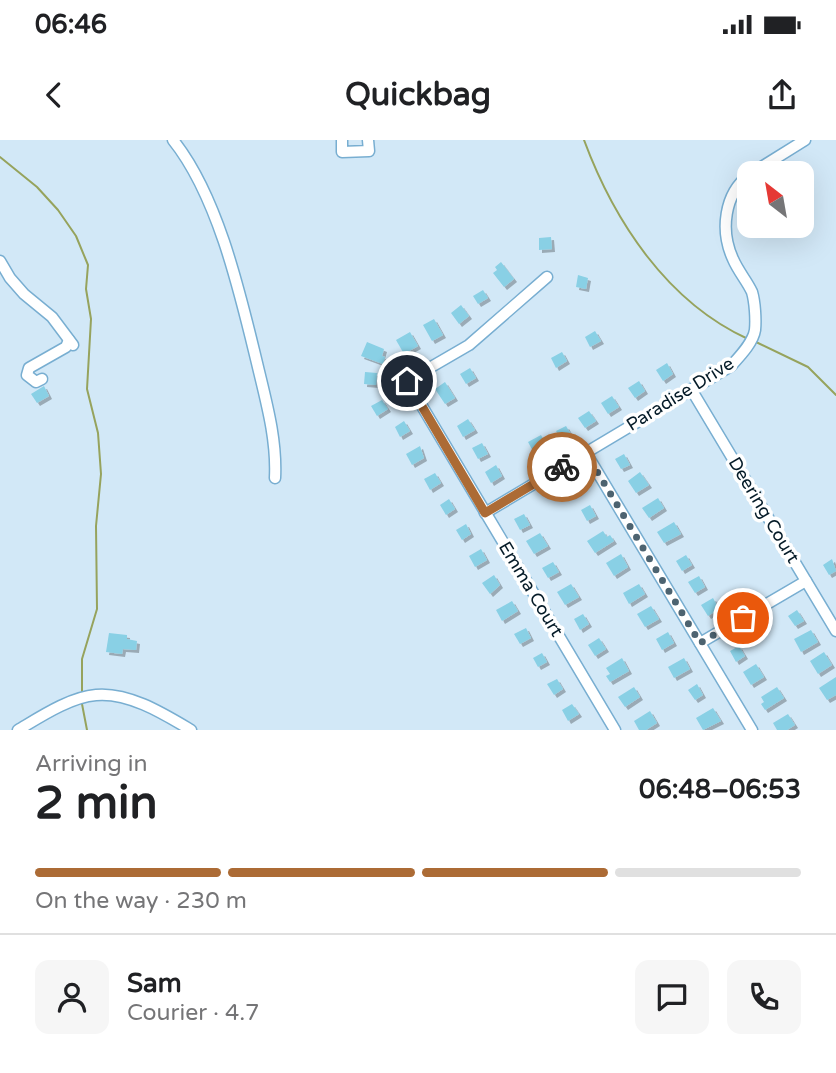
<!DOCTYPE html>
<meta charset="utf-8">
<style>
body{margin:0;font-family:"Varela Round",sans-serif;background:#f6f6f6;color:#202124;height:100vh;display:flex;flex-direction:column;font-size:26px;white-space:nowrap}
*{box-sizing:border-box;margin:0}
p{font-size:23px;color:#757577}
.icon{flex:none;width:38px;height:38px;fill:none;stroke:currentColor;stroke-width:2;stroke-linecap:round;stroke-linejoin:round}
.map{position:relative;height:590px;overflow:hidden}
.sheet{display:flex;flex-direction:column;background:#fff;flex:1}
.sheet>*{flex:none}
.needle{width:46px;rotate:329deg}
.buttons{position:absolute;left:737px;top:21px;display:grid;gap:14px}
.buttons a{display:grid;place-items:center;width:77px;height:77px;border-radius:14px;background:#fff;box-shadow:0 7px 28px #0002;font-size:35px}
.pin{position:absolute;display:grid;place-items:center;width:60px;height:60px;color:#fff;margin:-30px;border:4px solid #fff;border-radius:50%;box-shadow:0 2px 7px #0007}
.courier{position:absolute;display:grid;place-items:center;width:70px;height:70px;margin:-35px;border:5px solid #ac6b35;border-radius:50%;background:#fff;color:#222;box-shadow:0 2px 9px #0007}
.head em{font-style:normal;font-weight:800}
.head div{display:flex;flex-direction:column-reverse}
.head{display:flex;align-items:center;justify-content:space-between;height:119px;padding:0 35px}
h1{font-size:46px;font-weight:800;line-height:52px}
.bar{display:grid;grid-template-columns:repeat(4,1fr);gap:10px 7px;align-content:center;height:84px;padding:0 35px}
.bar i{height:9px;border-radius:5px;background:#e0e0e0}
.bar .current{background:#ac6b35}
.bar p{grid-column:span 4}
.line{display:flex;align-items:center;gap:18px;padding:0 35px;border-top:2px solid #e0e0e0}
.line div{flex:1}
.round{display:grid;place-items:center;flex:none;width:74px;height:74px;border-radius:14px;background:#f6f6f6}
.status{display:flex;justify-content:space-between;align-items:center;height:49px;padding:0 35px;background:#fff;direction:ltr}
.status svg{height:19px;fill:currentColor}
header{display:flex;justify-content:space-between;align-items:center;height:91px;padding:0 35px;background:#fff;font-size:32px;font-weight:800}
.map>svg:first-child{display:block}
</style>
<div class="status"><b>06:46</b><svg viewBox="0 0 49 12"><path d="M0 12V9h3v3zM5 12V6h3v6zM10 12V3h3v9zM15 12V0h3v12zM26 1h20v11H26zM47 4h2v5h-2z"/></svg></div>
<header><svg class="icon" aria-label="back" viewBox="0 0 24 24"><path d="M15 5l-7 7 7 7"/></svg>Quickbag<svg class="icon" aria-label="share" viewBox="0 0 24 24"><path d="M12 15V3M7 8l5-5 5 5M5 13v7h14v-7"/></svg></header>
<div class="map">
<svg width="836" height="590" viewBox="0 0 836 590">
<defs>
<filter id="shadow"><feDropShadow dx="3" dy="3" stdDeviation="0" flood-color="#0004"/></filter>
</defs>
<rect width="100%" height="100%" fill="#d2e8f7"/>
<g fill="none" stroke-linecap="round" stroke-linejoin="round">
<g stroke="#96a35d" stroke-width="2">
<path d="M 584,0 C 614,81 667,162 748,199"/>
<path d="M 0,17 L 37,47 L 58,70 L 76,96 L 88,125 L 86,149 L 91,179 L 87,249 L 98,293 L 101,334 L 96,386 L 97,469 L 82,519 L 82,555"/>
<path d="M 756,202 L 808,227 L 836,255"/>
<path d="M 82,564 L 87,590"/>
</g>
</g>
<g fill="#89d0e5" filter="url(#shadow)">
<path d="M 551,97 L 552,109 L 539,110 L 539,98 Z"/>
<path d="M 501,122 L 514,139 L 504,147 L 493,133 L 497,130 L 495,127 Z"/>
<path d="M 578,135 L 588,138 L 586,149 L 576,147 Z"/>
<path d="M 483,150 L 488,158 L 478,164 L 473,156 Z"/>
<path d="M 461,165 L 469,176 L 459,184 L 451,173 Z"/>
<path d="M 434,179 L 443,195 L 432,201 L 423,185 Z"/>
<path d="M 595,191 L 601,201 L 590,207 L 585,197 Z"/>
<path d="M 410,192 L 418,206 L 404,214 L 396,200 Z"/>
<path d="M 367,202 L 384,209 L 382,216 L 385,217 L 383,224 L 361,216 Z"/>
<path d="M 562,212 L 567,221 L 556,228 L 551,218 Z"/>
<path d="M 667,223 L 673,234 L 663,241 L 656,230 Z"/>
<path d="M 470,228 L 476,238 L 466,244 L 460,234 Z"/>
<path d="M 365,232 L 377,233 L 376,245 L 364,244 Z"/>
<path d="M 639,241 L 645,251 L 635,258 L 628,248 Z"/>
<path d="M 445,242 L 455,258 L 445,264 L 435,249 Z"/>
<path d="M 44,246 L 49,256 L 37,263 L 31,254 Z"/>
<path d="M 612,256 L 619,267 L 608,274 L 601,263 Z"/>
<path d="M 382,260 L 388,269 L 377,276 L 371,266 Z"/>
<path d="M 589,271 L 596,281 L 585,288 L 578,278 Z"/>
<path d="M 468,279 L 475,290 L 463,297 L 457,286 Z"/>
<path d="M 404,281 L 410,291 L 400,297 L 395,287 Z"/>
<path d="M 566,286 L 572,296 L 562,302 L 556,291 Z"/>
<path d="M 541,295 L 549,309 L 536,317 L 528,302 Z"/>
<path d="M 482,303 L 488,314 L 478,319 L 472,308 Z"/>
<path d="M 420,306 L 424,318 L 412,325 L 406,314 Z"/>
<path d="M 624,314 L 630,325 L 621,329 L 615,319 Z"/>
<path d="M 496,325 L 502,336 L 491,343 L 485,332 Z"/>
<path d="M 640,332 L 649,345 L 636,353 L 628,341 Z"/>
<path d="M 435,333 L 441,343 L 430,350 L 424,339 Z"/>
<path d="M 658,358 L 664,368 L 649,378 L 642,368 Z"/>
<path d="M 449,359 L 455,369 L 446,375 L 440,365 Z"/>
<path d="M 590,365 L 596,376 L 587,381 L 581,370 Z"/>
<path d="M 524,374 L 530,385 L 520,390 L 514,379 Z"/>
<path d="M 674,382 L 681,394 L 664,403 L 657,392 Z"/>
<path d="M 466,384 L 471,394 L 462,400 L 456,390 Z"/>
<path d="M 603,391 L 607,397 L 610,395 L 614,401 L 595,413 L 587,401 Z"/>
<path d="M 540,393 L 548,406 L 534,414 L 526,401 Z"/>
<path d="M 481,409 L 487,420 L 475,427 L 469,416 Z"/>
<path d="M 621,414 L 628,427 L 614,436 L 606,423 Z"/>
<path d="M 686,415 L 692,425 L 682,431 L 676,421 Z"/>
<path d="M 832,419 L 836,431 L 829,435 L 823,425 Z"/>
<path d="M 553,422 L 559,432 L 548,438 L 542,428 Z"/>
<path d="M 494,435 L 500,445 L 490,454 L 482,443 Z"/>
<path d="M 699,436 L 705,447 L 695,453 L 688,442 Z"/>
<path d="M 571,444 L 579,457 L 565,465 L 557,452 Z"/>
<path d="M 639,444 L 645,454 L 629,464 L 623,453 Z"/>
<path d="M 713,458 L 719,469 L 708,476 L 701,465 Z"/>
<path d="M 512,461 L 518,471 L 502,481 L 496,470 Z"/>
<path d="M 651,466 L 659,479 L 645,487 L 637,474 Z"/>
<path d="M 797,470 L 804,481 L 795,486 L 788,476 Z"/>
<path d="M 583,474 L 589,484 L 580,490 L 574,479 Z"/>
<path d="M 526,488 L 531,498 L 520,504 L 514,494 Z"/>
<path d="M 811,490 L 818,502 L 801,512 L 794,499 Z"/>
<path d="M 668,492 L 674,503 L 662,510 L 656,499 Z"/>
<path d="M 109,493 L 127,495 L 127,499 L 137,501 L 136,510 L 123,509 L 122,514 L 106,512 Z"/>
<path d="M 599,498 L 606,509 L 595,516 L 588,505 Z"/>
<path d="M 739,506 L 745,516 L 736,522 L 730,511 Z"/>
<path d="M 824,512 L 832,525 L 818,534 L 810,521 Z"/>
<path d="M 542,513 L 547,522 L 538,527 L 533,518 Z"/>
<path d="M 622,518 L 629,531 L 610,542 L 606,536 L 610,534 L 606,528 Z"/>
<path d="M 684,518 L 690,529 L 674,538 L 668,527 Z"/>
<path d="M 756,524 L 764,537 L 751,545 L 743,532 Z"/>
<path d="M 836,537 L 836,555 L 827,560 L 819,548 Z"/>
<path d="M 557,539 L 563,549 L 554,555 L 547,544 Z"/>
<path d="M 697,544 L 703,555 L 695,560 L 688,550 Z"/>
<path d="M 634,547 L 640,557 L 625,567 L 618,557 Z"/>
<path d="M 777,547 L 784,558 L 765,570 L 761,564 L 764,562 L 761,557 Z"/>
<path d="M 572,564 L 579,574 L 568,581 L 562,570 Z"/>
<path d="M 713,568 L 721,581 L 703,590 L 696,578 Z"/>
<path d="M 650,571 L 657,583 L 646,590 L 639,590 L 634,581 Z"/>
<path d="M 788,574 L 795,585 L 787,590 L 777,590 L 773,583 Z"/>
</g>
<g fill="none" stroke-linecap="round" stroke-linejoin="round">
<defs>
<g id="minor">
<path d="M 173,0 C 218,56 240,153 257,223 C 266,261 277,299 275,338"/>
<path d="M 342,0 L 342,12 L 369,11 L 368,0"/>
<path d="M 752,33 L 805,0"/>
<path d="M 0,121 L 10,138 L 24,154 L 52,177 L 73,205"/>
<path d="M 547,137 L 469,205 L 407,241 L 615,590"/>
<path d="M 42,239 L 36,242 L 27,235 L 29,228 L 66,207 L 69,200"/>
<path d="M 691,249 L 836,491"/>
<path d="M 586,313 L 752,590"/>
<path d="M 485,373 L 731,226 C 739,217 753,203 755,190 C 756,180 755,162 752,152 C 747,141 738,131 733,119 C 720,91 724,54 749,35"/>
<path d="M 700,503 L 806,441"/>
<path d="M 18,590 C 40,577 70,557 96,555 C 129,552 164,574 191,590"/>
</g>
</defs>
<use href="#minor" stroke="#78aed1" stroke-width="13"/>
<use href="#minor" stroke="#fff" stroke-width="10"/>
</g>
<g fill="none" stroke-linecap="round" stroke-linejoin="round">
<path stroke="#4d6370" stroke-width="7" stroke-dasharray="0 12.6" d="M 562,327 L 586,313 L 700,503 L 743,478"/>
<path stroke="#ac6b35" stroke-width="9" d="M 407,241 L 485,373 L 562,327"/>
</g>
<g text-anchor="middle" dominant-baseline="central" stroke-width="7" stroke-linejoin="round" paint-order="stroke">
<g font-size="18" fill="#051b28" stroke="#fff">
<text transform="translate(680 254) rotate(-32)">Paradise Drive</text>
<text transform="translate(764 370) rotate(59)">Deering Court</text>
<text transform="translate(531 449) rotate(59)">Emma Court</text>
</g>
</g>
</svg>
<div class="buttons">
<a><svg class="needle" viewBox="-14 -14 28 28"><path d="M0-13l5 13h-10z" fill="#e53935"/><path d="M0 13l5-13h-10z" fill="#757577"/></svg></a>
</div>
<div class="pin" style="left:743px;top:478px;background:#ea580c"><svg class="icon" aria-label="bag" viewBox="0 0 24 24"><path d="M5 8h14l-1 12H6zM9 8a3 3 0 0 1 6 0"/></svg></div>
<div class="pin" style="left:407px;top:241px;background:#1f2937"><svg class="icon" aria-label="home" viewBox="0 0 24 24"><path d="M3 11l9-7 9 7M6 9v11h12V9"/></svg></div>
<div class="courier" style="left:562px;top:327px"><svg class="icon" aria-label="bike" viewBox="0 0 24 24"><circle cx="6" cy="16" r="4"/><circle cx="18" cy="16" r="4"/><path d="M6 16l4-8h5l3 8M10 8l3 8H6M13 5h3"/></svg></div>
</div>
<section class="sheet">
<div class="head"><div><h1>2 min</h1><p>Arriving in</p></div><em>06:48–06:53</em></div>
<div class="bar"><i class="current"></i><i class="current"></i><i class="current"></i><i></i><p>On the way · 230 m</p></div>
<div class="line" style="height:126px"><a class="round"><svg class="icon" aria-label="person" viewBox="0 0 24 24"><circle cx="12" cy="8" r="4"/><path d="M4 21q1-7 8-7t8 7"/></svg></a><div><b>Sam</b><p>Courier · 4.7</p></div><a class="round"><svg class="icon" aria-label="chat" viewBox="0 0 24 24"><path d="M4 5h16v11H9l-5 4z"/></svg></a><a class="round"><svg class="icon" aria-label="phone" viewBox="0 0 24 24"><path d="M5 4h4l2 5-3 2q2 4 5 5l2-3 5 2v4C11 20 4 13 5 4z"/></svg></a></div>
</section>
